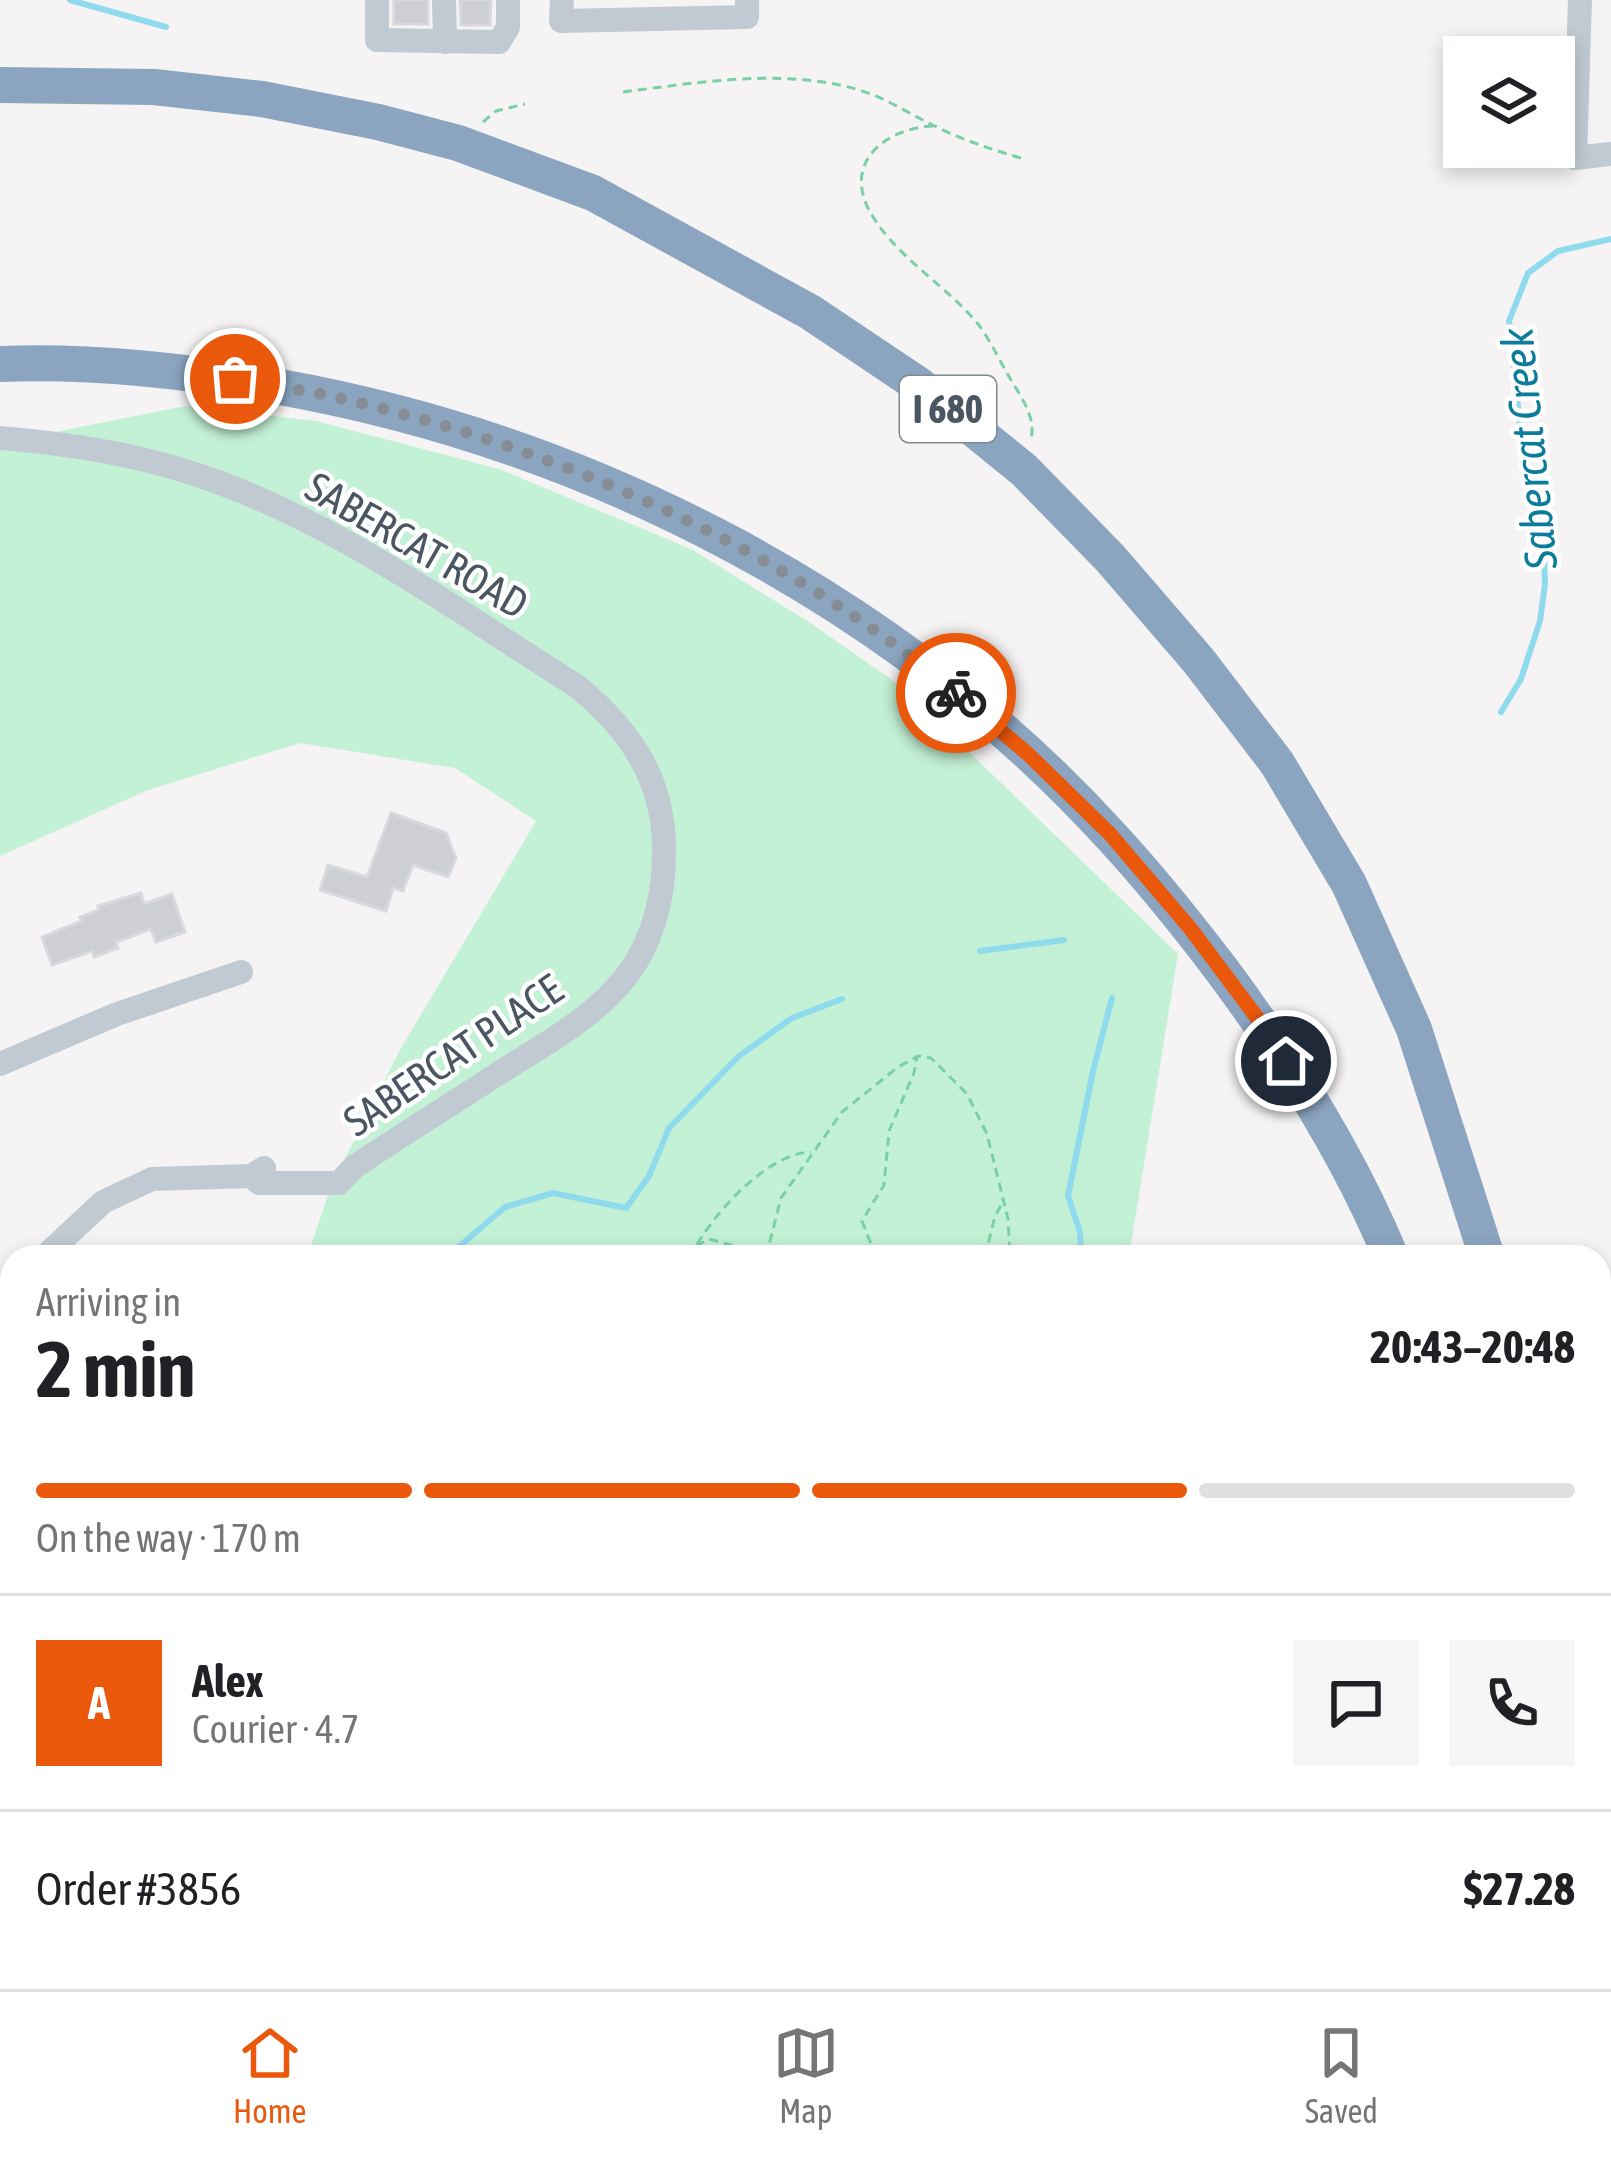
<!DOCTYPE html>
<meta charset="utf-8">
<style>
body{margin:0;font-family:"Asap Condensed",sans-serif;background:#f6f6f6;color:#202124;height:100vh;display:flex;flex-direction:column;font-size:45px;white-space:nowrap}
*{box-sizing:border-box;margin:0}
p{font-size:39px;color:#757577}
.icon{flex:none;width:66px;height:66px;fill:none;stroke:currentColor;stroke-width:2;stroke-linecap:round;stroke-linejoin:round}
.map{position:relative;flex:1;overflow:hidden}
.details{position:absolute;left:0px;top:1245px;width:1611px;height:744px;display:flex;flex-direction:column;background:#fff;border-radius:36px 36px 0 0;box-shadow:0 6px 18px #0003}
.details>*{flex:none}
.controls{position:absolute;left:1443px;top:36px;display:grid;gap:24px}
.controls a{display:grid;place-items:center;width:132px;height:132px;border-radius:0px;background:#fff;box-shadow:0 6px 18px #0003;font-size:60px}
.pin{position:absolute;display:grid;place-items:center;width:102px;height:102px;color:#fff;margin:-51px;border:6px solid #fff;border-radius:50%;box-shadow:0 3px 12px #0007}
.courier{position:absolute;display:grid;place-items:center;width:120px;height:120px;margin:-60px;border:9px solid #ea580c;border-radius:50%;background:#fff;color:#222;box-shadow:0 3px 15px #0007}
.overview em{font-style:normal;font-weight:700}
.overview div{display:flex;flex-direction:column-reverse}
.overview{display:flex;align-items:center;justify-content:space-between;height:204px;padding:0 36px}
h1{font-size:78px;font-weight:700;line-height:90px}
.bar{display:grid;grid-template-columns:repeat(4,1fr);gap:18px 12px;align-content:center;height:144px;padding:0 36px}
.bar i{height:15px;border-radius:9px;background:#e0e0e0}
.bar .selected{background:#ea580c}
.bar p{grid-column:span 4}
.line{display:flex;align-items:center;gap:30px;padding:0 36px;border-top:3px solid #e0e0e0}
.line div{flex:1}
.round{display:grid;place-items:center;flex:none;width:126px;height:126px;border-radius:0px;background:#f6f6f6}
.menu{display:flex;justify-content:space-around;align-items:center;height:168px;border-top:3px solid #e0e0e0;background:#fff;font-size:33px;color:#757577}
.menu a{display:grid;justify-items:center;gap:6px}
.menu .selected{color:#ea580c}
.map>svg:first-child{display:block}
</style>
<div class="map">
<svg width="1611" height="1989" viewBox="0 0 1611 1989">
<rect width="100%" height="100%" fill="#f5f3f3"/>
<g fill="#c3f1d5">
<path d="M 185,406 L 316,421 L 499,469 L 691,549 L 812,624 L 902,687 L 1178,954 L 1129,1257 L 307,1257 L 331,1186 L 400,1050 L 536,821 L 455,768 L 300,743 L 148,790 L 0,856 L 0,443 Z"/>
<path d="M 12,1591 L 12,1977 L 190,1977 L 186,1989 L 0,1989 L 0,1601 Z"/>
<path d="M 432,1977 L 907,1977 L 901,1989 L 430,1989 Z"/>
</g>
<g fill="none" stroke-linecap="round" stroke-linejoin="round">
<g stroke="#90daee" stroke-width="6">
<path d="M 70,0 L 166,27"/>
<path d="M 1501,712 L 1521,679 L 1540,621 L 1545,584 L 1543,529 L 1531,489 L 1521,436 L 1509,321 L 1528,273 L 1558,251 L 1611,239"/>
<path d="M 980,951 L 1064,940"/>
<path d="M 447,1257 L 505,1207 L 553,1193 L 626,1208 L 649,1176 L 669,1128 L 739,1056 L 792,1018 L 842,999"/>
<path d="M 1081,1257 L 1080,1232 L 1068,1196 L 1093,1071 L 1112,998"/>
<path d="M 0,1714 L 12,1712"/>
<path d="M 796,1989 L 797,1977"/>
</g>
</g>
<g fill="#cdcfd5" stroke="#d7d9de" stroke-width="3">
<rect x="394" y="0" width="34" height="24"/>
<path d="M 460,0 L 491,0 L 490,25 L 461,25 Z"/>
<path d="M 391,813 L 446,833 L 456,858 L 448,877 L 413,865 L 403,891 L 393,888 L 386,911 L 320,890 L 328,865 L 367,877 Z"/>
<path d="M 141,893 L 144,904 L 172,894 L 185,932 L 156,942 L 151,929 L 116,942 L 118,948 L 94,957 L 92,951 L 52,965 L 42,937 L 82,921 L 80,917 L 99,910 L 98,906 Z"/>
</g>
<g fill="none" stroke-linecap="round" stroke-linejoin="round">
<g stroke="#7ad0a6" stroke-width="3" stroke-dasharray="9 6" stroke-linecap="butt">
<path d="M 623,92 C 701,82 795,66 871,94 C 894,103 915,117 937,127 C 965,141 994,150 1024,159"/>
<path d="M 483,122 L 496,111 L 525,104"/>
<path d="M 933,126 C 888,128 843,160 869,210 C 894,256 945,284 978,324 C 991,341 1000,362 1011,380 C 1022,398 1036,418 1031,439"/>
<path d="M 696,1246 L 709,1239 L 738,1247 L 758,1257"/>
<path d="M 690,1257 C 709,1218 766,1153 811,1152"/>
<path d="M 766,1257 L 781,1198 L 842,1112 L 898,1067 L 918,1056 L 931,1058 L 967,1094 L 987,1134 L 1008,1219 L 1010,1257"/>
<path d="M 876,1257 L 862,1221 L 884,1185 L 889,1131 L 914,1073 L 917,1057"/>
<path d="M 985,1257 L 995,1216 L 1003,1202"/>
<path d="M 709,1989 L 713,1977"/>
</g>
<g stroke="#c1cad2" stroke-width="24">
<path d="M 377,0 L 377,40 L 499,42 L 508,27 L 508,0"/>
<path d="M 444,0 L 445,42"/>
<path d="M 562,0 L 561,21 L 747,17 L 747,0"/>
<path d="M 1580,0 L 1575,158 L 1611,154"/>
<path d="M 0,438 C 62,443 123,452 182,470 C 326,514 452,608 578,687 C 632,732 665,781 664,853 C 664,889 656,927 638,959 C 607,1012 546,1043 496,1075 C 455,1102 413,1128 372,1155 L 354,1167 L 339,1183 L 259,1183 L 251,1176"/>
<path d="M 0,1064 L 117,1014 L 241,972"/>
<path d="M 44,1257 L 103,1202 L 152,1179 L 251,1176 L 264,1168"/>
<path d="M 0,1303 L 12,1290"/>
<path d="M 1284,1977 L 1289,1989"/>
<path d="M 308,1989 L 311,1977"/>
</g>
<g stroke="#8ba5c1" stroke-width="36">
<path d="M 0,85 L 154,87 L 262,99 L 378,122 L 458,143 L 593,193 L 810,312 L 919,385 L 1024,470 L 1110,558 L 1198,660 L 1277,763 L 1349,884 L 1414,1029 L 1487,1257"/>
<path d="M 0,364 C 93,360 188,371 280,387 C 592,443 896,600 1111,836 C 1150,878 1186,923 1221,969 C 1286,1056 1349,1156 1391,1257"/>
<path d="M 1599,1595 L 1611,1628"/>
<path d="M 1599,1657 L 1611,1702"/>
<path d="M 1599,1944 L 1611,1985"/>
</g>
</g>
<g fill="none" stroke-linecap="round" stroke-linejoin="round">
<path stroke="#868d94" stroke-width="12" stroke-dasharray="0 21.6" d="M 235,379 C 271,386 307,390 343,399 C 558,448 787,550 956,693"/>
<path stroke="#ea580c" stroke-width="15" d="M 956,693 L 1028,754 L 1110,834 L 1190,928 L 1264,1027 L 1286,1061"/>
</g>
<g text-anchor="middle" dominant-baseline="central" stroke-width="9" stroke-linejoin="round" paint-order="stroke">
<rect fill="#fff" stroke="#808990" stroke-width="3" x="900" y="376" width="96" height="66" rx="9"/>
<g font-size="39" font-weight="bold" fill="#4a5661">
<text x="948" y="409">I 680</text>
</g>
<g font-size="42" fill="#4a5661" stroke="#fff">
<text transform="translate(417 545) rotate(30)">SABERCAT ROAD</text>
<text transform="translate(453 1055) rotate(-34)">SABERCAT PLACE</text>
</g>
<g font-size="45" font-style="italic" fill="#0c7c9b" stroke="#fff">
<text transform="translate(1529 449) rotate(-96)">Sabercat Creek</text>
</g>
</g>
</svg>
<div class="controls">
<a><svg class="icon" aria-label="layers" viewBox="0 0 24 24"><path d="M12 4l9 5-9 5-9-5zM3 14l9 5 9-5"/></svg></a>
</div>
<div class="pin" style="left:235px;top:379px;background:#ea580c"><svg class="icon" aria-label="bag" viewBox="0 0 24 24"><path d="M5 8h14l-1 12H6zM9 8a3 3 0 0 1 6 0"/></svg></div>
<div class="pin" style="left:1286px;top:1061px;background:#1f2937"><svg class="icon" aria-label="home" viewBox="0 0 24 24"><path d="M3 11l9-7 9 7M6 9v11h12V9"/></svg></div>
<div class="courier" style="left:956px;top:693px"><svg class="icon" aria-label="bike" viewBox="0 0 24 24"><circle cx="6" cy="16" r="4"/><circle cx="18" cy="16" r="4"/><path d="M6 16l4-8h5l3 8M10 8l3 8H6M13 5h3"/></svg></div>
<section class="details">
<div class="overview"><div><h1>2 min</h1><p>Arriving in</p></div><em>20:43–20:48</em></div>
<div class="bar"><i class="selected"></i><i class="selected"></i><i class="selected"></i><i></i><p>On the way · 170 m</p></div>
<div class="line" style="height:216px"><b class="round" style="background:#ea580c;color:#fff">A</b><div><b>Alex</b><p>Courier · 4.7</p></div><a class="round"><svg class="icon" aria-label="chat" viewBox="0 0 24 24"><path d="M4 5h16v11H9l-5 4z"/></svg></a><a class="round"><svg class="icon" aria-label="phone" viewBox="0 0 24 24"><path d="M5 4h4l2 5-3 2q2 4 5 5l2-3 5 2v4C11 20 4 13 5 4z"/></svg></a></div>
<div class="line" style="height:156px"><div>Order #3856</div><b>$27.28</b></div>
</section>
</div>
<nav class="menu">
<a class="selected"><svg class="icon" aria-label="home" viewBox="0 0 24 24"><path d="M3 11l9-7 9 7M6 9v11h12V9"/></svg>Home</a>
<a><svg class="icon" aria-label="map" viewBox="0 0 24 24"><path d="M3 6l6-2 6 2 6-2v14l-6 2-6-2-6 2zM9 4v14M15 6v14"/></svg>Map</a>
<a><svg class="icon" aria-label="saved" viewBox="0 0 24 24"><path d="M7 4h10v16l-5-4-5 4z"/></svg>Saved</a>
</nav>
